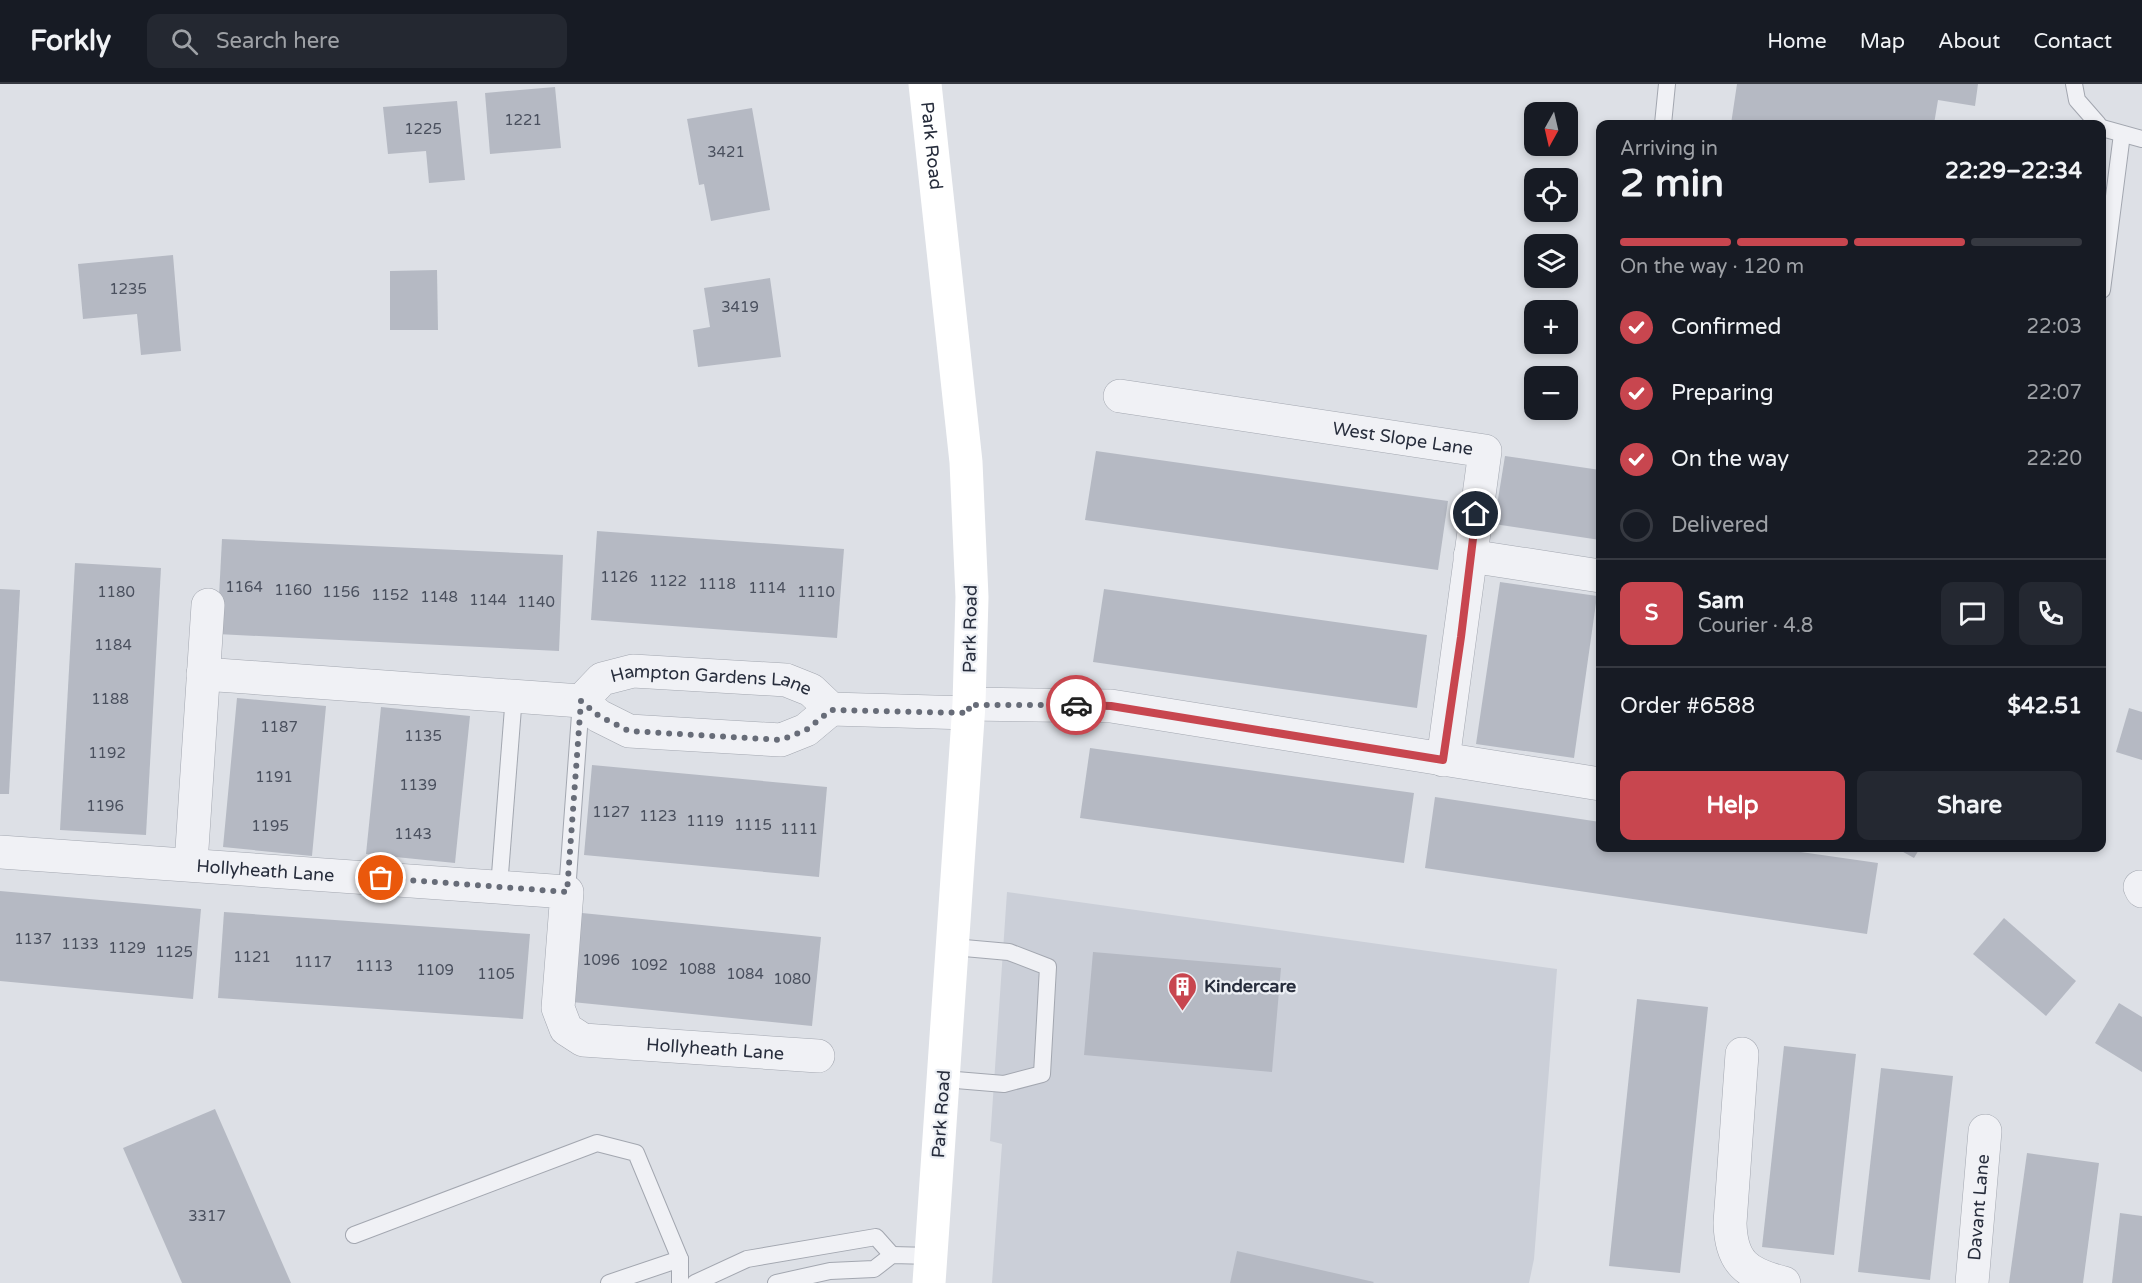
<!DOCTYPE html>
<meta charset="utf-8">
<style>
body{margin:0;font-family:"Varela Round",sans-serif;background:#242831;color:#f1f3f6;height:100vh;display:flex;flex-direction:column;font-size:22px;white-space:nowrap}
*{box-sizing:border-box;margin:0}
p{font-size:20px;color:#9ea1a6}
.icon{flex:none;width:33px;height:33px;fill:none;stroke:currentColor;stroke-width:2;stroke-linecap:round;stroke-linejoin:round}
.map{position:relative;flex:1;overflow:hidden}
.sheet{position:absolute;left:1596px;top:36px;width:510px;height:732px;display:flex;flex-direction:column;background:#171b24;border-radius:12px;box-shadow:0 3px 9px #0003}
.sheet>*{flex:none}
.needle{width:39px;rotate:188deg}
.buttons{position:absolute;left:1524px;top:18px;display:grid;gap:12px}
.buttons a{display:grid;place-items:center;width:54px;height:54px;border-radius:12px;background:#171b24;box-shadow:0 3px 9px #0003;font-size:30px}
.pin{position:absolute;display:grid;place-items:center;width:51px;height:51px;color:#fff;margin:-26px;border:3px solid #fff;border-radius:50%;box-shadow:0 2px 6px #0007}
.courier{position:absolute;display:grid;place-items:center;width:60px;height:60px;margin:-30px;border:4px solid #c8464f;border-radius:50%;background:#fff;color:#222;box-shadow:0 2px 8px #0007}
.head em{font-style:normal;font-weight:700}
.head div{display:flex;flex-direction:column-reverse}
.head{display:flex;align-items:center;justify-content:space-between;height:102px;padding:0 24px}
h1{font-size:39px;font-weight:700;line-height:45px}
.bar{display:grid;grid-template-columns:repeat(4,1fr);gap:9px 6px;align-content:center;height:72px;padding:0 24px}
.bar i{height:8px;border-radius:4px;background:#363941}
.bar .current{background:#c8464f}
.bar p{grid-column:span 4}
.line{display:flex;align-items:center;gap:15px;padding:0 24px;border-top:2px solid #363941}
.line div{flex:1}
.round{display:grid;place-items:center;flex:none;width:63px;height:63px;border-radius:12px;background:#242831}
ol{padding:0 24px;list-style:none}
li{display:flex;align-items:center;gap:18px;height:66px}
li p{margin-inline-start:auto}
li .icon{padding:6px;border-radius:50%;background:#c8464f;color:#fff;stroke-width:4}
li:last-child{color:#9ea1a6}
li i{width:33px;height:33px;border:3px solid #363941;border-radius:50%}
.button{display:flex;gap:12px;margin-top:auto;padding:12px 24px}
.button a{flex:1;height:69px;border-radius:12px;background:#c8464f;color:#fff;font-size:24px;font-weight:700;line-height:69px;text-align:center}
.button a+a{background:#242831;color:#f1f3f6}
header{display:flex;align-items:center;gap:36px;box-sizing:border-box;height:84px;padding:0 30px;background:#171b24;border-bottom:2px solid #363941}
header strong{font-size:28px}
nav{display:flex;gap:33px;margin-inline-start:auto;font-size:21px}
.search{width:420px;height:54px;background:#242831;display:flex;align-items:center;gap:15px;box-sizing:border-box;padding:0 21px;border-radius:12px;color:#9ea1a6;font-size:22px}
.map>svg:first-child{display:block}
</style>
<header>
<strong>Forkly</strong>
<div class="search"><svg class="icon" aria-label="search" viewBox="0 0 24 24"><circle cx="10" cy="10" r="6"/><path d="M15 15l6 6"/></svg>Search here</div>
<nav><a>Home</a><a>Map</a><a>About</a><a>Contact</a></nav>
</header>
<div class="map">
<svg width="2142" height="1199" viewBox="0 0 2142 1199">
<rect width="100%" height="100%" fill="#dde0e6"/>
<path fill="#cbcfd8" d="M 1007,808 L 1557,885 L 1534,1175 L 1529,1199 L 992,1199 L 1002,1060 L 990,1057 Z"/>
<g fill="#b5b9c3">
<path d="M 1737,0 L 1978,0 L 1975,22 L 1938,16 L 1934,40 L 1731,40 Z"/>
<path d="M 555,3 L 561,64 L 490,70 L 485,9 Z"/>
<path d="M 457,17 L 465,96 L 429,99 L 426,67 L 388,70 L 383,23 Z"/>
<path d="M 752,24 L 770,126 L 711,137 L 704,100 L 699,101 L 687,35 Z"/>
<path d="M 173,171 L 181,267 L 141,271 L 137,230 L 83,235 L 78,180 Z"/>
<path d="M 437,186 L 438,246 L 390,246 L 390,187 Z"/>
<path d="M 770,194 L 781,273 L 698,283 L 693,246 L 710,243 L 704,204 Z"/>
<path d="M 1096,367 L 1448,417 L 1438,486 L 1085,436 Z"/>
<path d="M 1505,372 L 1600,386 L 1600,456 L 1494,440 Z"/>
<path d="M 597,447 L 844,465 L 837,554 L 591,536 Z"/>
<path d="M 222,455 L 563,471 L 559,567 L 217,550 Z"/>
<path d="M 75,479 L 161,484 L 146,751 L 60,746 Z"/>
<path d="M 1500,498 L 1597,512 L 1574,674 L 1476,660 Z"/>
<path d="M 0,505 L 20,506 L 9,710 L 0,710 Z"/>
<path d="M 1104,505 L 1427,551 L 1417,624 L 1093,578 Z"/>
<path d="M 237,614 L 326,622 L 312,772 L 223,763 Z"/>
<path d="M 381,623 L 470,632 L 455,779 L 366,770 Z"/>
<path d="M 2129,624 L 2142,628 L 2142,676 L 2116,668 Z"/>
<path d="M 1090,664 L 1414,709 L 1404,779 L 1080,734 Z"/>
<path d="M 592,681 L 827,703 L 819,793 L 584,771 Z"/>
<path d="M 1435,713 L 1600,738 L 1600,764 L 1772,764 L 1878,779 L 1867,850 L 1425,784 Z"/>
<path d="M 1896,764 L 1920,764 L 1914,774 Z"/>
<path d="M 0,807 L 201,825 L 193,915 L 0,897 Z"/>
<path d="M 224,828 L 530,850 L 523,935 L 218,914 Z"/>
<path d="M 582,829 L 821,853 L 812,942 L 572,918 Z"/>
<path d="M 2004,834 L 2076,897 L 2046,932 L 1973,870 Z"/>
<path d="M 1093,868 L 1281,884 L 1272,988 L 1084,971 Z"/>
<path d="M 1637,915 L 1708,923 L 1680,1189 L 1609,1182 Z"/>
<path d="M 2119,919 L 2142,933 L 2142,988 L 2095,959 Z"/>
<path d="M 1784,962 L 1856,970 L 1834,1171 L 1762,1163 Z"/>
<path d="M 1881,984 L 1953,992 L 1930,1196 L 1858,1188 Z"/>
<path d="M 215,1025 L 291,1199 L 182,1199 L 123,1064 Z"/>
<path d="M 2027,1069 L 2099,1079 L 2083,1199 L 2009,1199 Z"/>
<path d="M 2120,1129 L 2142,1132 L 2142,1199 L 2112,1199 Z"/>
<path d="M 1237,1167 L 1374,1198 L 1373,1199 L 1230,1199 Z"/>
</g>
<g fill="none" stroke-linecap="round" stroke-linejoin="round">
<defs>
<g id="lane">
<path d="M 2074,0 L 2077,16 L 2098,40"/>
<path d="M 1663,40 L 1667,0"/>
<path d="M 2102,44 L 2142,55"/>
<path d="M 2102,206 L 2122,50"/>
<path d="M 499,803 L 514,611"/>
<path d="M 567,808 L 581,617"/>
<path d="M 944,995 L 1004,1000 L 1042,990 L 1048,883 L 1009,868 L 953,863"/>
<path d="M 354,1151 L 597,1059 L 636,1069 L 680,1175 L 680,1199"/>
<path d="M 609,1199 L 680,1175"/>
<path d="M 695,1199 L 747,1175 L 876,1153 L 892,1171"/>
<path d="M 776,1199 L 830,1187 L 874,1185 L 892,1171 L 931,1172"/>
</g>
<g id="street">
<path id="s1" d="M 1120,312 L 1485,367 L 1443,676"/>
<path d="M 1470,472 L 1600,492"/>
<path d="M 203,590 L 581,617"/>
<path id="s2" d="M 581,617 L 602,595 L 633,587 L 786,596 L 811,606 L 831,625 L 969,629"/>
<path d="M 581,617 L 599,632 L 629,647 L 781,656 L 806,646 L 831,625"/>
<path d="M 969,620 L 1111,622 L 1600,700"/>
<path id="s3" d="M 0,768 L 567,808 L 558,924 L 566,945 L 583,956 L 818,972"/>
<path d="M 191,780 L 208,521"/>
<path d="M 2140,803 L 2142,807"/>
<path d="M 1742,970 L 1730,1139 C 1731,1179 1747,1190 1784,1199"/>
<path id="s4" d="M 1972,1199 L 1985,1047"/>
</g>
</defs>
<use href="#lane" stroke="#a3a7b0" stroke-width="18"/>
<use href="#street" stroke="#a3a7b0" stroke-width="34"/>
<use href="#lane" stroke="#f0f1f5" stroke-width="16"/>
<use href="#street" stroke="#f0f1f5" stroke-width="33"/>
<path stroke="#fff" stroke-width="33" id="s5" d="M 925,0 L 966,378 L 972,513 L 969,620 L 929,1199"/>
</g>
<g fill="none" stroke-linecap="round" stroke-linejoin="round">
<path stroke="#676c78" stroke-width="6" stroke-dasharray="0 10.8" d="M 381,794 L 567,808 L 581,617 L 599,632 L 629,647 L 781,656 L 806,646 L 831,626 L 969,629 L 969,621 L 1076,621"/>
<path stroke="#c8464f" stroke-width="8" d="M 1076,621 L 1111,622 L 1443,676 L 1461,553 L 1476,430"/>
</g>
<defs>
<symbol id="building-pin" viewBox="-11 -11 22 30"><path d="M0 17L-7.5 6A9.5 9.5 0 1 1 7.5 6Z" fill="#c8464f" stroke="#eceff4"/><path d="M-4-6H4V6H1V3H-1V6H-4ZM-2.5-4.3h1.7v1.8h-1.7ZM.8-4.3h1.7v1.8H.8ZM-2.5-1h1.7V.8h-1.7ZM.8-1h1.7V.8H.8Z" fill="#fff"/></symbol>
</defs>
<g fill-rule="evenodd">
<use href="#building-pin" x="1166" y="886" width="33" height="45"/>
</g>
<g text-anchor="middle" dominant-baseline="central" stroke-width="4.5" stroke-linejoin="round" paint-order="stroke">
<g font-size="15" fill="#4a505e">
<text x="523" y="36">1221</text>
<text x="423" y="45">1225</text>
<text x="726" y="68">3421</text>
<text x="128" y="205">1235</text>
<text x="740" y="223">3419</text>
<text x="619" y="493">1126</text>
<text x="668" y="497">1122</text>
<text x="717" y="500">1118</text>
<text x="244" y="503">1164</text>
<text x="767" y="504">1114</text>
<text x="293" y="506">1160</text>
<text x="116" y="508">1180</text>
<text x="341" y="508">1156</text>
<text x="816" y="508">1110</text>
<text x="390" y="511">1152</text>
<text x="439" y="513">1148</text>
<text x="488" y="516">1144</text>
<text x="536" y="518">1140</text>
<text x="113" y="561">1184</text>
<text x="110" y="615">1188</text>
<text x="279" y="643">1187</text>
<text x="423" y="652">1135</text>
<text x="107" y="669">1192</text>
<text x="274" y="693">1191</text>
<text x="418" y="701">1139</text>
<text x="105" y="722">1196</text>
<text x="611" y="728">1127</text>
<text x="658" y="732">1123</text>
<text x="705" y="737">1119</text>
<text x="753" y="741">1115</text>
<text x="270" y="742">1195</text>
<text x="799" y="745">1111</text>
<text x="413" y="750">1143</text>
<text x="33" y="855">1137</text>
<text x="80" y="860">1133</text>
<text x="127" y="864">1129</text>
<text x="174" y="868">1125</text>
<text x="252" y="873">1121</text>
<text x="601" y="876">1096</text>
<text x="313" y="878">1117</text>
<text x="649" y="881">1092</text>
<text x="374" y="882">1113</text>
<text x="697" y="885">1088</text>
<text x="435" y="886">1109</text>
<text x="496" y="890">1105</text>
<text x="745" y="890">1084</text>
<text x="792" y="895">1080</text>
<text x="207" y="1132">3317</text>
</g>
<g font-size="18" fill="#272d3c" stroke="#eceff4">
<text stroke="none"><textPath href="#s5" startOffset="62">Park Road</textPath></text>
<text stroke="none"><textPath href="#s1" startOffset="286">West Slope Lane</textPath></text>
<text transform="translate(970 545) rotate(-89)">Park Road</text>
<text stroke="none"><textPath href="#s2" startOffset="141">Hampton Gardens Lane</textPath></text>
<text stroke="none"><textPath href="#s3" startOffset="266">Hollyheath Lane</textPath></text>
<text stroke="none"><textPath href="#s3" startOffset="860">Hollyheath Lane</textPath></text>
<text transform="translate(941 1030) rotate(-86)">Park Road</text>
<text stroke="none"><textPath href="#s4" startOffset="76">Davant Lane</textPath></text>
</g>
<g font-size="18" font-weight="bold" fill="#272d3c" stroke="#eceff4" text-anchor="start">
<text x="1204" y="902">Kindercare</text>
</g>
</g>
</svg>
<div class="buttons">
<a><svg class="needle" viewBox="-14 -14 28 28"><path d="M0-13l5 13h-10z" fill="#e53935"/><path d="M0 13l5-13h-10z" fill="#9ea1a6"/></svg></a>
<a><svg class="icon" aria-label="locate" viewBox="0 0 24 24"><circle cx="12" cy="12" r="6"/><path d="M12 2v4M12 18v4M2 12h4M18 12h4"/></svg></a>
<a><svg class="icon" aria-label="layers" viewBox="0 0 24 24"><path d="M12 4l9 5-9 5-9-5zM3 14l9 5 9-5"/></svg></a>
<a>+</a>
<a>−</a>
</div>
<div class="pin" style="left:381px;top:794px;background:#ea580c"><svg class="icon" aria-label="bag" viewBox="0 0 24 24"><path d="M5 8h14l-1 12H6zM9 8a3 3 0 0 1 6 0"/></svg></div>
<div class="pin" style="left:1476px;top:430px;background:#1f2937"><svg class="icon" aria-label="home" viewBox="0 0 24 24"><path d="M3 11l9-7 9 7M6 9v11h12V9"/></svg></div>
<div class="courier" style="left:1076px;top:621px"><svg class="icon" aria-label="car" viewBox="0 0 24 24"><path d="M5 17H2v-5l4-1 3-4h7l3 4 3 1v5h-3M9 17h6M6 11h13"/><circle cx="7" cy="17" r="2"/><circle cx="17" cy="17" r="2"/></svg></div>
<section class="sheet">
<div class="head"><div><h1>2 min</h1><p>Arriving in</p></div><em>22:29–22:34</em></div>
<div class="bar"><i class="current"></i><i class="current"></i><i class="current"></i><i></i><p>On the way · 120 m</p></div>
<ol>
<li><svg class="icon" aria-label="check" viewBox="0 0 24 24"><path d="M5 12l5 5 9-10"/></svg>Confirmed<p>22:03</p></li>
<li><svg class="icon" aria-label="check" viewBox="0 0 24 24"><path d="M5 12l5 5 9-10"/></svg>Preparing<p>22:07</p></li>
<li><svg class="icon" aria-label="check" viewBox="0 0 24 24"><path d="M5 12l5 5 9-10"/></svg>On the way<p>22:20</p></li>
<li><i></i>Delivered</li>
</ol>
<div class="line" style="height:108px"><b class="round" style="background:#c8464f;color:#fff">S</b><div><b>Sam</b><p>Courier · 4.8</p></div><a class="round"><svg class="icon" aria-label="chat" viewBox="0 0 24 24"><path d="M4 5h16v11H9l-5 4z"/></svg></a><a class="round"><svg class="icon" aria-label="phone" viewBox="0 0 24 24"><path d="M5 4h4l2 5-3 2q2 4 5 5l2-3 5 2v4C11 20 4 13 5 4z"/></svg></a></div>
<div class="line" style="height:78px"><div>Order #6588</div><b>$42.51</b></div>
<div class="button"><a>Help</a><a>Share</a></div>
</section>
</div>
